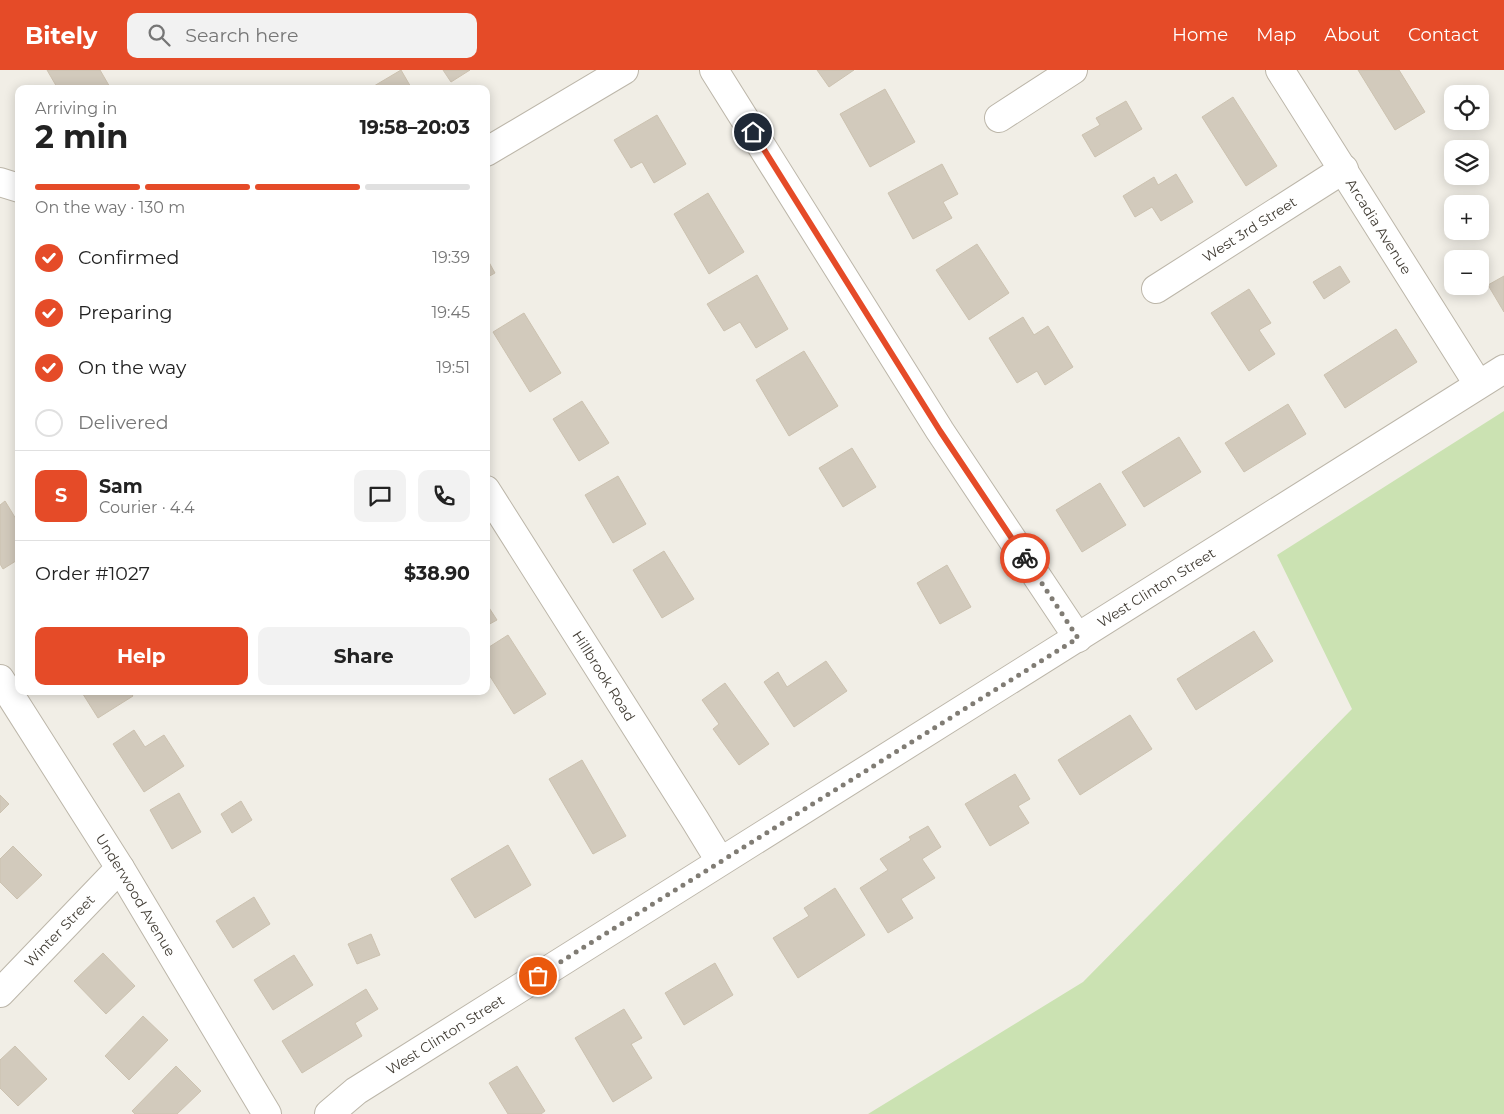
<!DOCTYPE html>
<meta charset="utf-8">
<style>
body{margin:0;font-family:Montserrat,sans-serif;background:#f2f2f2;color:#222;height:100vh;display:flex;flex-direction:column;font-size:19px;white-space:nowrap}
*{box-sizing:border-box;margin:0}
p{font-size:16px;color:#767676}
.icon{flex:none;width:28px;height:28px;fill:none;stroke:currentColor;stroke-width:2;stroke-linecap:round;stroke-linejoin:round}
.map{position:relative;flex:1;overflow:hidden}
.side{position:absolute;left:15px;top:15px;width:475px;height:610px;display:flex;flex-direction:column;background:#fff;border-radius:10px;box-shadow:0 2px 12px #0003}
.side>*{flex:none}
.controls{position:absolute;left:1444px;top:15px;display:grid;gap:10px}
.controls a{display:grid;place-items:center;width:45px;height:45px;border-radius:10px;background:#fff;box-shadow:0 2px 12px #0003;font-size:25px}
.pin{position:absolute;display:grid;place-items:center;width:42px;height:42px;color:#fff;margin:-21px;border:2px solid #fff;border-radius:50%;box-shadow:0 1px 5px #0007}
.courier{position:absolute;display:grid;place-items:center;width:50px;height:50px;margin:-25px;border:4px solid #e54b28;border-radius:50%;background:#fff;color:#222;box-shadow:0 1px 6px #0007}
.overview em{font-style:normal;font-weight:700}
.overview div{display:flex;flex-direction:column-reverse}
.overview{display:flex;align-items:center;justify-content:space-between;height:85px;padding:0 20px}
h1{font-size:32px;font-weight:700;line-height:38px}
.bar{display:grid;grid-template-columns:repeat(4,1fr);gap:8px 5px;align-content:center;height:60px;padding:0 20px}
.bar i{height:6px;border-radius:4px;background:#e0e0e0}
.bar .current{background:#e54b28}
.bar p{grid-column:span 4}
.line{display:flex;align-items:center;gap:12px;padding:0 20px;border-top:1px solid #e0e0e0}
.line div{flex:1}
.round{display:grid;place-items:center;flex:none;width:52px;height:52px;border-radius:10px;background:#f2f2f2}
ol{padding:0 20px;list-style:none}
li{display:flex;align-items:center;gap:15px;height:55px}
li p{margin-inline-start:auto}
li .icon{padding:5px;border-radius:50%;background:#e54b28;color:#fff;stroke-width:4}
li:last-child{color:#767676}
li i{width:28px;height:28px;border:2px solid #e0e0e0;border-radius:50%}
.action{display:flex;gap:10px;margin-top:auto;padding:10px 20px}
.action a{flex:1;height:58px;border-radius:10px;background:#e54b28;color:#fff;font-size:20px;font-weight:700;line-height:58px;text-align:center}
.action a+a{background:#f2f2f2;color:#222}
header{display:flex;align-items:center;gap:30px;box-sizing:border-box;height:70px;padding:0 25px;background:#e54b28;color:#fff}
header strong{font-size:24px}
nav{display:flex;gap:28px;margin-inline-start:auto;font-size:18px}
.search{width:350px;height:45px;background:#f2f2f2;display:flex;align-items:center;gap:12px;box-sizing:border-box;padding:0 18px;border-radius:10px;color:#767676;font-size:19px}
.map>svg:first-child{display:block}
</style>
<header>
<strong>Bitely</strong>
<div class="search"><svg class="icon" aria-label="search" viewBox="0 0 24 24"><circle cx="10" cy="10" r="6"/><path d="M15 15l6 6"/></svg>Search here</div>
<nav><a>Home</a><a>Map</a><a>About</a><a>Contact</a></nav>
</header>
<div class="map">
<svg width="1504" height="1044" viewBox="0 0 1504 1044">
<rect width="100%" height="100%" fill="#f1eee6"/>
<path fill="#cbe2b2" d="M 1504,341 L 1504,1044 L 868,1044 L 1083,912 L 1352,639 L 1277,485 Z"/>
<g fill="#d2cabc" stroke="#ccc2b0">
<path d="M 47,0 L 100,0 L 111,19 L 58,19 Z"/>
<path d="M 401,0 L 412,19 L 369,19 Z"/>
<path d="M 443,0 L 470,0 L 451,12 Z"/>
<path d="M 817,0 L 854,0 L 829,17 Z"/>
<path d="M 1358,0 L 1399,0 L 1425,42 L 1395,60 Z"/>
<path d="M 885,19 L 915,72 L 870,97 L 840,44 Z"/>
<path d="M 1233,27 L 1277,96 L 1246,116 L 1202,47 Z"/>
<path d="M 1126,31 L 1142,59 L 1095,87 L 1082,65 L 1100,55 L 1096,48 Z"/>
<path d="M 657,45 L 686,94 L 654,113 L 642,92 L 631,98 L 614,70 Z"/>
<path d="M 942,94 L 958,124 L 943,132 L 952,148 L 913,169 L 888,123 Z"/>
<path d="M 1176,104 L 1193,132 L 1161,151 L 1152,137 L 1135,147 L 1123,126 L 1154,107 L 1158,115 Z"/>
<path d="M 708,123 L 744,182 L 709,204 L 674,144 Z"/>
<path d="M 977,174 L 1009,223 L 969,250 L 936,200 Z"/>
<path d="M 486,187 L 495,203 L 486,208 Z"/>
<path d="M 1340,196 L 1350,212 L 1324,229 L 1313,212 Z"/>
<path d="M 757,205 L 788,259 L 756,278 L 740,252 L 724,261 L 707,234 Z"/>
<path d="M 1504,206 L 1504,242 L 1488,215 Z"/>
<path d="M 1249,219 L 1271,253 L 1259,260 L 1275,284 L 1249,301 L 1211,243 Z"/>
<path d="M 524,243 L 561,303 L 530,322 L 493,262 Z"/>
<path d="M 1023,247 L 1034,265 L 1048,256 L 1073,297 L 1045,315 L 1037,301 L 1017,313 L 989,268 Z"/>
<path d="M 1396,259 L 1417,292 L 1345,338 L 1324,305 Z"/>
<path d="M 804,281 L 838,336 L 789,366 L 756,310 Z"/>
<path d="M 582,331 L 609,373 L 579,391 L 553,349 Z"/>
<path d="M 1288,334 L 1306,364 L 1244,402 L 1225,373 Z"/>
<path d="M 1179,367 L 1201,402 L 1144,437 L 1122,402 Z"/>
<path d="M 852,378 L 876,417 L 843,437 L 819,398 Z"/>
<path d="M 618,406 L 646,454 L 613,473 L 585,425 Z"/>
<path d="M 1100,413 L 1126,455 L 1082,482 L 1056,440 Z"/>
<path d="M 5,431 L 16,449 L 19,448 L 19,489 L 3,499 L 0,494 L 0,435 Z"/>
<path d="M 664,481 L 694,529 L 662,548 L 633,500 Z"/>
<path d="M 947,495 L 971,537 L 940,554 L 917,513 Z"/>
<path d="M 486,533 L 497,550 L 486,556 Z"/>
<path d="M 1254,561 L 1273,591 L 1196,640 L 1177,609 Z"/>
<path d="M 508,565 L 546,624 L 514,644 L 486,600 L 486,579 Z"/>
<path d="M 826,591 L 847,621 L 794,657 L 764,612 L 778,602 L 787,617 Z"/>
<path d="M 725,613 L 769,674 L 739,695 L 713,659 L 719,654 L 702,630 Z"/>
<path d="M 81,621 L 129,621 L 133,626 L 98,648 Z"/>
<path d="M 1130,645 L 1152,679 L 1080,725 L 1058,690 Z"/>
<path d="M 134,660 L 145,677 L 164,665 L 184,696 L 144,722 L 113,674 Z"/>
<path d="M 582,690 L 626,766 L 593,784 L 549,709 Z"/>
<path d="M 1015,704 L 1030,729 L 1018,736 L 1029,753 L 990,776 L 965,734 Z"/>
<path d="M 179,723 L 201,762 L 172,779 L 150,740 Z"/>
<path d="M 0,725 L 9,734 L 0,743 Z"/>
<path d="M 241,731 L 252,750 L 232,763 L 221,744 Z"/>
<path d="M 928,756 L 941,777 L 922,789 L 935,808 L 901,829 L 913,848 L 888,863 L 860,818 L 888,800 L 880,789 L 911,770 L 909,767 Z"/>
<path d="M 508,775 L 531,815 L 475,848 L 451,809 Z"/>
<path d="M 13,776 L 42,805 L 17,829 L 0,812 L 0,789 Z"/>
<path d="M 835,818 L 865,865 L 798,908 L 773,868 L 809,846 L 804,838 Z"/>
<path d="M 254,827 L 270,854 L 233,878 L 216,851 Z"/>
<path d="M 371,864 L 380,885 L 357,894 L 348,874 Z"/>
<path d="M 103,883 L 135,916 L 106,944 L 74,911 Z"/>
<path d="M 294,885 L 313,915 L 273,940 L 254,910 Z"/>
<path d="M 715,893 L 733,925 L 684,955 L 665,923 Z"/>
<path d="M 366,919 L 378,939 L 355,953 L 362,966 L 302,1003 L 282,971 Z"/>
<path d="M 624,939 L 642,968 L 631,974 L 652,1008 L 613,1032 L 575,968 Z"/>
<path d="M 143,946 L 168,970 L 129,1010 L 105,986 Z"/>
<path d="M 15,976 L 47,1009 L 18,1036 L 0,1018 L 0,990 Z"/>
<path d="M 176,996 L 201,1021 L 177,1044 L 135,1044 L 132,1041 Z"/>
<path d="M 517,996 L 545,1041 L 541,1044 L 508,1044 L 489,1013 Z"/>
</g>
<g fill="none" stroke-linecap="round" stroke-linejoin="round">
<defs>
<g id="minor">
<path d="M 714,0 L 940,361 L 1078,568"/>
<path id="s1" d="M 1280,0 L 1478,314"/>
<path d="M 999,48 L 1073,0"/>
<path d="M 486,82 L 624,0"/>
<path d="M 0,112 L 19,118"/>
<path id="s2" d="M 1156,219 L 1344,99"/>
<path id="s3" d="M 486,420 L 695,750 L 720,791"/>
<path id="s4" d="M 0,609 L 120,798 L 267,1044"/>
<path id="s5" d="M 0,923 L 120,798"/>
<path id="s6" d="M 329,1044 L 356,1021 L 1504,299"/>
</g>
</defs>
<use href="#minor" stroke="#bcb6a9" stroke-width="30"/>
<use href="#minor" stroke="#fff" stroke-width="28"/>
</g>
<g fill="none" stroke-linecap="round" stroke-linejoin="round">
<path stroke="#807c74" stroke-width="5" stroke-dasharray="0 9" d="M 538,906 L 1078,568 L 1025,488"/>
<path stroke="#e54b28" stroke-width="6" d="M 753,62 L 940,361 L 1025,488"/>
</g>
<g text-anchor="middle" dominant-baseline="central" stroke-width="4" stroke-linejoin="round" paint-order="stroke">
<g font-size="14" fill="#433e36" stroke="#fff">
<text stroke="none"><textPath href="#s1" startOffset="185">Arcadia Avenue</textPath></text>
<text stroke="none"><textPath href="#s2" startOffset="111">West 3rd Street</textPath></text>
<text stroke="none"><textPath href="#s6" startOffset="981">West Clinton Street</textPath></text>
<text stroke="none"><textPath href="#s3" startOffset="220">Hillbrook Road</textPath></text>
<text stroke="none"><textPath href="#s4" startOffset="255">Underwood Avenue</textPath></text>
<text stroke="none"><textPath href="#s5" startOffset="86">Winter Street</textPath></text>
<text stroke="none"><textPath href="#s6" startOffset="141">West Clinton Street</textPath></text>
</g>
</g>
</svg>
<div class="controls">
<a><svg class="icon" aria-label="locate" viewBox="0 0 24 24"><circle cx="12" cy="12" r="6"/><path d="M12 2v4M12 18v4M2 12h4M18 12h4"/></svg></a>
<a><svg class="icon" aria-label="layers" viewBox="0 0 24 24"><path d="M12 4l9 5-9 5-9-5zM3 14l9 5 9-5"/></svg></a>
<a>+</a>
<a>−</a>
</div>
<div class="pin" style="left:538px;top:906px;background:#ea580c"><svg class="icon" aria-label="bag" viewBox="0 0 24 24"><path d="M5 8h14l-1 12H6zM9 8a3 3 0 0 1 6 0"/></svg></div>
<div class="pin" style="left:753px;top:62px;background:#1f2937"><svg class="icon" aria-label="home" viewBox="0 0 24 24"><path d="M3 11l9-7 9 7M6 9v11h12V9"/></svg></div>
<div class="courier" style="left:1025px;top:488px"><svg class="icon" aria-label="bike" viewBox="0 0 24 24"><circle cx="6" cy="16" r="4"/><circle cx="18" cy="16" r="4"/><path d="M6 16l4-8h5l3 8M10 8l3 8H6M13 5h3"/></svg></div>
<section class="side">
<div class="overview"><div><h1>2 min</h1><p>Arriving in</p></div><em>19:58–20:03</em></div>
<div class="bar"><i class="current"></i><i class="current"></i><i class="current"></i><i></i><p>On the way · 130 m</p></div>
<ol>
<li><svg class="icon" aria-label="check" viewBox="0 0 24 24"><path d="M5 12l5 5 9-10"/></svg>Confirmed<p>19:39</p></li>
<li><svg class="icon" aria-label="check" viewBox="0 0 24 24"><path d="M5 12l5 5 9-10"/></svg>Preparing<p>19:45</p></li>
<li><svg class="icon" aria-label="check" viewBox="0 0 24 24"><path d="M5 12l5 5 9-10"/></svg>On the way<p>19:51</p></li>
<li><i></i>Delivered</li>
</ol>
<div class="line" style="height:90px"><b class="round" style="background:#e54b28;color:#fff">S</b><div><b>Sam</b><p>Courier · 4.4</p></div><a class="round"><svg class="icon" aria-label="chat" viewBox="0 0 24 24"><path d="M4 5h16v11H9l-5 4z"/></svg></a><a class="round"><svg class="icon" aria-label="phone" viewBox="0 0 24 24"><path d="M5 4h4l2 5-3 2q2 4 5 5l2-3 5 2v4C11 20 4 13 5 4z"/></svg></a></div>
<div class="line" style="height:65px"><div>Order #1027</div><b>$38.90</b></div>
<div class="action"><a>Help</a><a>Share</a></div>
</section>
</div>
